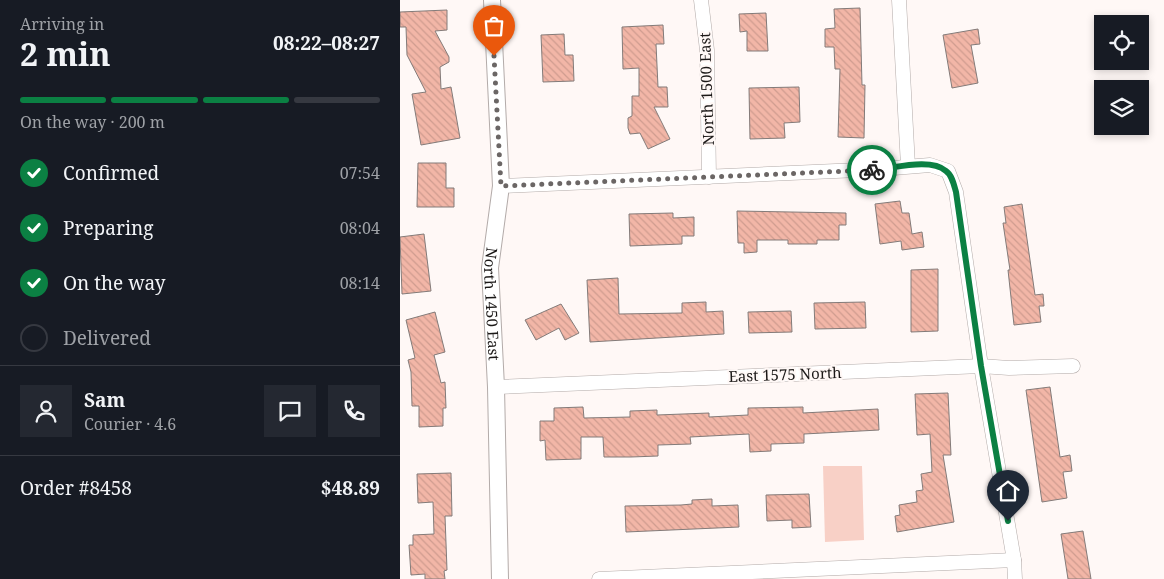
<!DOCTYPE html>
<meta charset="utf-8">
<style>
body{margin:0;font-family:"Noto Serif",serif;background:#242831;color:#f1f3f6;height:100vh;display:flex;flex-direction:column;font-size:19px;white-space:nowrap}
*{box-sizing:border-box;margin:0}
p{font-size:16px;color:#9ea1a6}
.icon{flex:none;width:28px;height:28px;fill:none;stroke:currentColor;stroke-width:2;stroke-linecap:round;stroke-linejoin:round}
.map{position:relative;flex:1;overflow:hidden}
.side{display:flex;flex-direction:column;background:#171b24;width:400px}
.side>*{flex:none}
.fabs{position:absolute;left:694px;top:15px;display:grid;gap:10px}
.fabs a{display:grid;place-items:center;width:55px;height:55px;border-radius:0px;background:#171b24;box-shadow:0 2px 8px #0003;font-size:25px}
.pin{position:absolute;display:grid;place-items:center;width:42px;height:42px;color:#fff;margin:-51px -21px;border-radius:50% 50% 50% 0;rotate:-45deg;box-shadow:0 0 5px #0007}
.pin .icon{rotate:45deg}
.courier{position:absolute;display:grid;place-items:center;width:50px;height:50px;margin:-25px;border:4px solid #0b8043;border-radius:50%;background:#fff;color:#222;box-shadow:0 1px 6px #0007}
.summary em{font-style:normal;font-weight:700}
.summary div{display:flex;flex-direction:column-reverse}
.summary{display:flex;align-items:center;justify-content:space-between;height:85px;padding:0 20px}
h1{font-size:32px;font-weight:700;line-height:38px}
.bar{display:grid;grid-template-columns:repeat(4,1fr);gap:8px 5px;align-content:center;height:60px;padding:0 20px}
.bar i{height:6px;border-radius:4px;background:#363941}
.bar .selected{background:#0b8043}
.bar p{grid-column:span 4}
.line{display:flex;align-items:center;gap:12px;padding:0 20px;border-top:1px solid #363941}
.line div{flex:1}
.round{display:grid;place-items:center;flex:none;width:52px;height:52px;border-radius:0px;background:#242831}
ol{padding:0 20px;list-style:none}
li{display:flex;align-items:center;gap:15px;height:55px}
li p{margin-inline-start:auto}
li .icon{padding:5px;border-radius:50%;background:#0b8043;color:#fff;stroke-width:4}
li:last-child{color:#9ea1a6}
li i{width:28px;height:28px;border:2px solid #363941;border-radius:50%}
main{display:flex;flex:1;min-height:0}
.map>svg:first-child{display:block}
</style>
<main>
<section class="side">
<div class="summary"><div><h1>2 min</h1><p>Arriving in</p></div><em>08:22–08:27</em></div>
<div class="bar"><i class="selected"></i><i class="selected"></i><i class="selected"></i><i></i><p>On the way · 200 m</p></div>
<ol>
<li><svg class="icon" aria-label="check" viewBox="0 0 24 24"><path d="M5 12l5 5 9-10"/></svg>Confirmed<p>07:54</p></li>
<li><svg class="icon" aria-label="check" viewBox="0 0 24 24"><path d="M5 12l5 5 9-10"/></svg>Preparing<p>08:04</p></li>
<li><svg class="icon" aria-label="check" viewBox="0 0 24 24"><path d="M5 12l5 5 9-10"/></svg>On the way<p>08:14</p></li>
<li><i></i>Delivered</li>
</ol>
<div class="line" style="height:90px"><a class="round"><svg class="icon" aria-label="person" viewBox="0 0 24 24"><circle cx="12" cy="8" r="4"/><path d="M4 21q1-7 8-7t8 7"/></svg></a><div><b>Sam</b><p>Courier · 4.6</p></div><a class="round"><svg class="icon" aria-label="chat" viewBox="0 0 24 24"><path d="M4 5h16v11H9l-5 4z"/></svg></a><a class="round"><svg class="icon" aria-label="phone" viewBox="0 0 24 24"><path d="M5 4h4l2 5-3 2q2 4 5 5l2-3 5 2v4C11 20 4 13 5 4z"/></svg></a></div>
<div class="line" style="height:65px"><div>Order #8458</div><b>$48.89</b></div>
</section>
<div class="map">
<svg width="764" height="579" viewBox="0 0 764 579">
<defs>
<pattern id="building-back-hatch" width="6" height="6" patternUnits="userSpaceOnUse" patternTransform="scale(1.25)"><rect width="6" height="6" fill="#f2b6a7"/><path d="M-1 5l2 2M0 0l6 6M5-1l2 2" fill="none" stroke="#cf9c8f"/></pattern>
</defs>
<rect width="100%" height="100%" fill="#fff8f6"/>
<path fill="#f8d0c6" d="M 423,466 L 462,466 L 464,540 L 425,542 Z"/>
<g fill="url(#building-back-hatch)" stroke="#837b79">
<path d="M 460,8 L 462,85 L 465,85 L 464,138 L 438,137 L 440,69 L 435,69 L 434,47 L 425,47 L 425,29 L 435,28 L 434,9 Z"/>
<path d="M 47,10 L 47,30 L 35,31 L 49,57 L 49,62 L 40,67 L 41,89 L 51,87 L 60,138 L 21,145 L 12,94 L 26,92 L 7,55 L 6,27 L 0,27 L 0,12 Z"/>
<path d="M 366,13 L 368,51 L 347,51 L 347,31 L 340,32 L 339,14 Z"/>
<path d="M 263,25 L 264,44 L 256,44 L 258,87 L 267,87 L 268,107 L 254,107 L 270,139 L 248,149 L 240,133 L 230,134 L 228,128 L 228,118 L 232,116 L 232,96 L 239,96 L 239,68 L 223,69 L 222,27 Z"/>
<path d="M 578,29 L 580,44 L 571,45 L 578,83 L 552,88 L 543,35 Z"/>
<path d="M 164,34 L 165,55 L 173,55 L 174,81 L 143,82 L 141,35 Z"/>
<path d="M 399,87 L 400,122 L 384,123 L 385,138 L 350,139 L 349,88 Z"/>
<path d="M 18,163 L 46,163 L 46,188 L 54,188 L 54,207 L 17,207 Z"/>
<path d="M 500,201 L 502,213 L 509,213 L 512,234 L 522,232 L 524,247 L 502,250 L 501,241 L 480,244 L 475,204 Z"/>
<path d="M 622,204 L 635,295 L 643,294 L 644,306 L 639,306 L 641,322 L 614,325 L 608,270 L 610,270 L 603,223 L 606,223 L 604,207 Z"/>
<path d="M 337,211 L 446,213 L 446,225 L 439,225 L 439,240 L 417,240 L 417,244 L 388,244 L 388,240 L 357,240 L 357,252 L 344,253 L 344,243 L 338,243 Z"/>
<path d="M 273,213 L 273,218 L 294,217 L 294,236 L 282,236 L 282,244 L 230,246 L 229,214 Z"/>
<path d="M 24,234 L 31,291 L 2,294 L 0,237 Z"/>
<path d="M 538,269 L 538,331 L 511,332 L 511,270 Z"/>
<path d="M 218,278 L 219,314 L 282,313 L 282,303 L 306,302 L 306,312 L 323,311 L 324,334 L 190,342 L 187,280 Z"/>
<path d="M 465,302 L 466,328 L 415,329 L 414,303 Z"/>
<path d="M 161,304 L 179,333 L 165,340 L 159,328 L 136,340 L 125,320 Z"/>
<path d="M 391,311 L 392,332 L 349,333 L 348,312 Z"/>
<path d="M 35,312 L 45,352 L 34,355 L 41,383 L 45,382 L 46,408 L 43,408 L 43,426 L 19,427 L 19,406 L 12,406 L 11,372 L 8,360 L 15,358 L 6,320 Z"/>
<path d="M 650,387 L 660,457 L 670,455 L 672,471 L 663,472 L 667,498 L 642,502 L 626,390 Z"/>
<path d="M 548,393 L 551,455 L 543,455 L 554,522 L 497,532 L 495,516 L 500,515 L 499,505 L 517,502 L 516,491 L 523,490 L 521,474 L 532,472 L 530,434 L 517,435 L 515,394 Z"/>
<path d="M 183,407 L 184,418 L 230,417 L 230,411 L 257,410 L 257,415 L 309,413 L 309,417 L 348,415 L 348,408 L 403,407 L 403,413 L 478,409 L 479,430 L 404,434 L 404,443 L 371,444 L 371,451 L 350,452 L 349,434 L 290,437 L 291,444 L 258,445 L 258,456 L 231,457 L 204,457 L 203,437 L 181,437 L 181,459 L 146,460 L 145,440 L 140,441 L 140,421 L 154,421 L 154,408 Z"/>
<path d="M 51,473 L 52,516 L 45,516 L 47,570 L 44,571 L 45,579 L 25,579 L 25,574 L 11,575 L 9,545 L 13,545 L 13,535 L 34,534 L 33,502 L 18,503 L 17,474 Z"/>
<path d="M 409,494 L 411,527 L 392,528 L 392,520 L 367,521 L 366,495 Z"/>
<path d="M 312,499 L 312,506 L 338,505 L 339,527 L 226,532 L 225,506 L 281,505 L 292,504 L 292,500 Z"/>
<path d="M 683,531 L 691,579 L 668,579 L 661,534 Z"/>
</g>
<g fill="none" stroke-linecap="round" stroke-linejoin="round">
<defs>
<g id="minor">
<path d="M 301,0 L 307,50 L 309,177"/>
<path d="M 499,0 L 508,166"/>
<path d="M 101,186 L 481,169 L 530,165 L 548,171 L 556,192 L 581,366 L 614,560 L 615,579"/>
<path d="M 96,387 L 581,366 L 609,368 L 673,366"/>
<path d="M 199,579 L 614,560"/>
</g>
<g id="tertiary">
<path id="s1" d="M 92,0 L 101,186 L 90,268 L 96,387 L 100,579"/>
</g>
</defs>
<use href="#minor" stroke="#b3aba9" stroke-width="15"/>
<use href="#tertiary" stroke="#b3aba9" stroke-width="18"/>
<use href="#minor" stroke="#fff" stroke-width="14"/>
<use href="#tertiary" stroke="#fff" stroke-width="16"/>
</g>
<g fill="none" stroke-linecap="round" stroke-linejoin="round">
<path stroke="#6b6665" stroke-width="5" stroke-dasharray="0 9" d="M 94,56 L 101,186 L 472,170"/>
<path stroke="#0b8043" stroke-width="6" d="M 472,170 C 492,169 530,157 546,171 C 552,175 554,185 556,192 L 581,366 L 608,521"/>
</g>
<g text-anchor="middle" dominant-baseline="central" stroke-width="4" stroke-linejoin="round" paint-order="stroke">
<g font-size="15" fill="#1b1817" stroke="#fff8f6">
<text transform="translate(306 89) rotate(-92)">North 1500 East</text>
<text stroke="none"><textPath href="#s1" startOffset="305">North 1450 East</textPath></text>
<text transform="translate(385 374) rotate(-2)">East 1575 North</text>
</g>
</g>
</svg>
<div class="fabs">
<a><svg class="icon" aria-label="locate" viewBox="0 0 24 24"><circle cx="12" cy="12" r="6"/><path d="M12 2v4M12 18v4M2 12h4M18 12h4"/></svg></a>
<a><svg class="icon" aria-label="layers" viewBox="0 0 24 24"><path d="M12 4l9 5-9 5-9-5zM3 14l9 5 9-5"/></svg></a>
</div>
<div class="pin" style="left:94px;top:56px;background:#ea580c"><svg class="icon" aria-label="bag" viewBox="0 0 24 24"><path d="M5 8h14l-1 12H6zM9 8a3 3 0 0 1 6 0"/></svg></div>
<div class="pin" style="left:608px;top:521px;background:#1f2937"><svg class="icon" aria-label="home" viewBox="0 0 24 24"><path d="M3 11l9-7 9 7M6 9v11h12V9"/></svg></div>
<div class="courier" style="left:472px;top:170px"><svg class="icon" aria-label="bike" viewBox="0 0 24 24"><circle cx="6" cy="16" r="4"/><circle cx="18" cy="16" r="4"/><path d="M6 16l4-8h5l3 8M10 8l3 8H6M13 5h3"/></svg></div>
</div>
</main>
